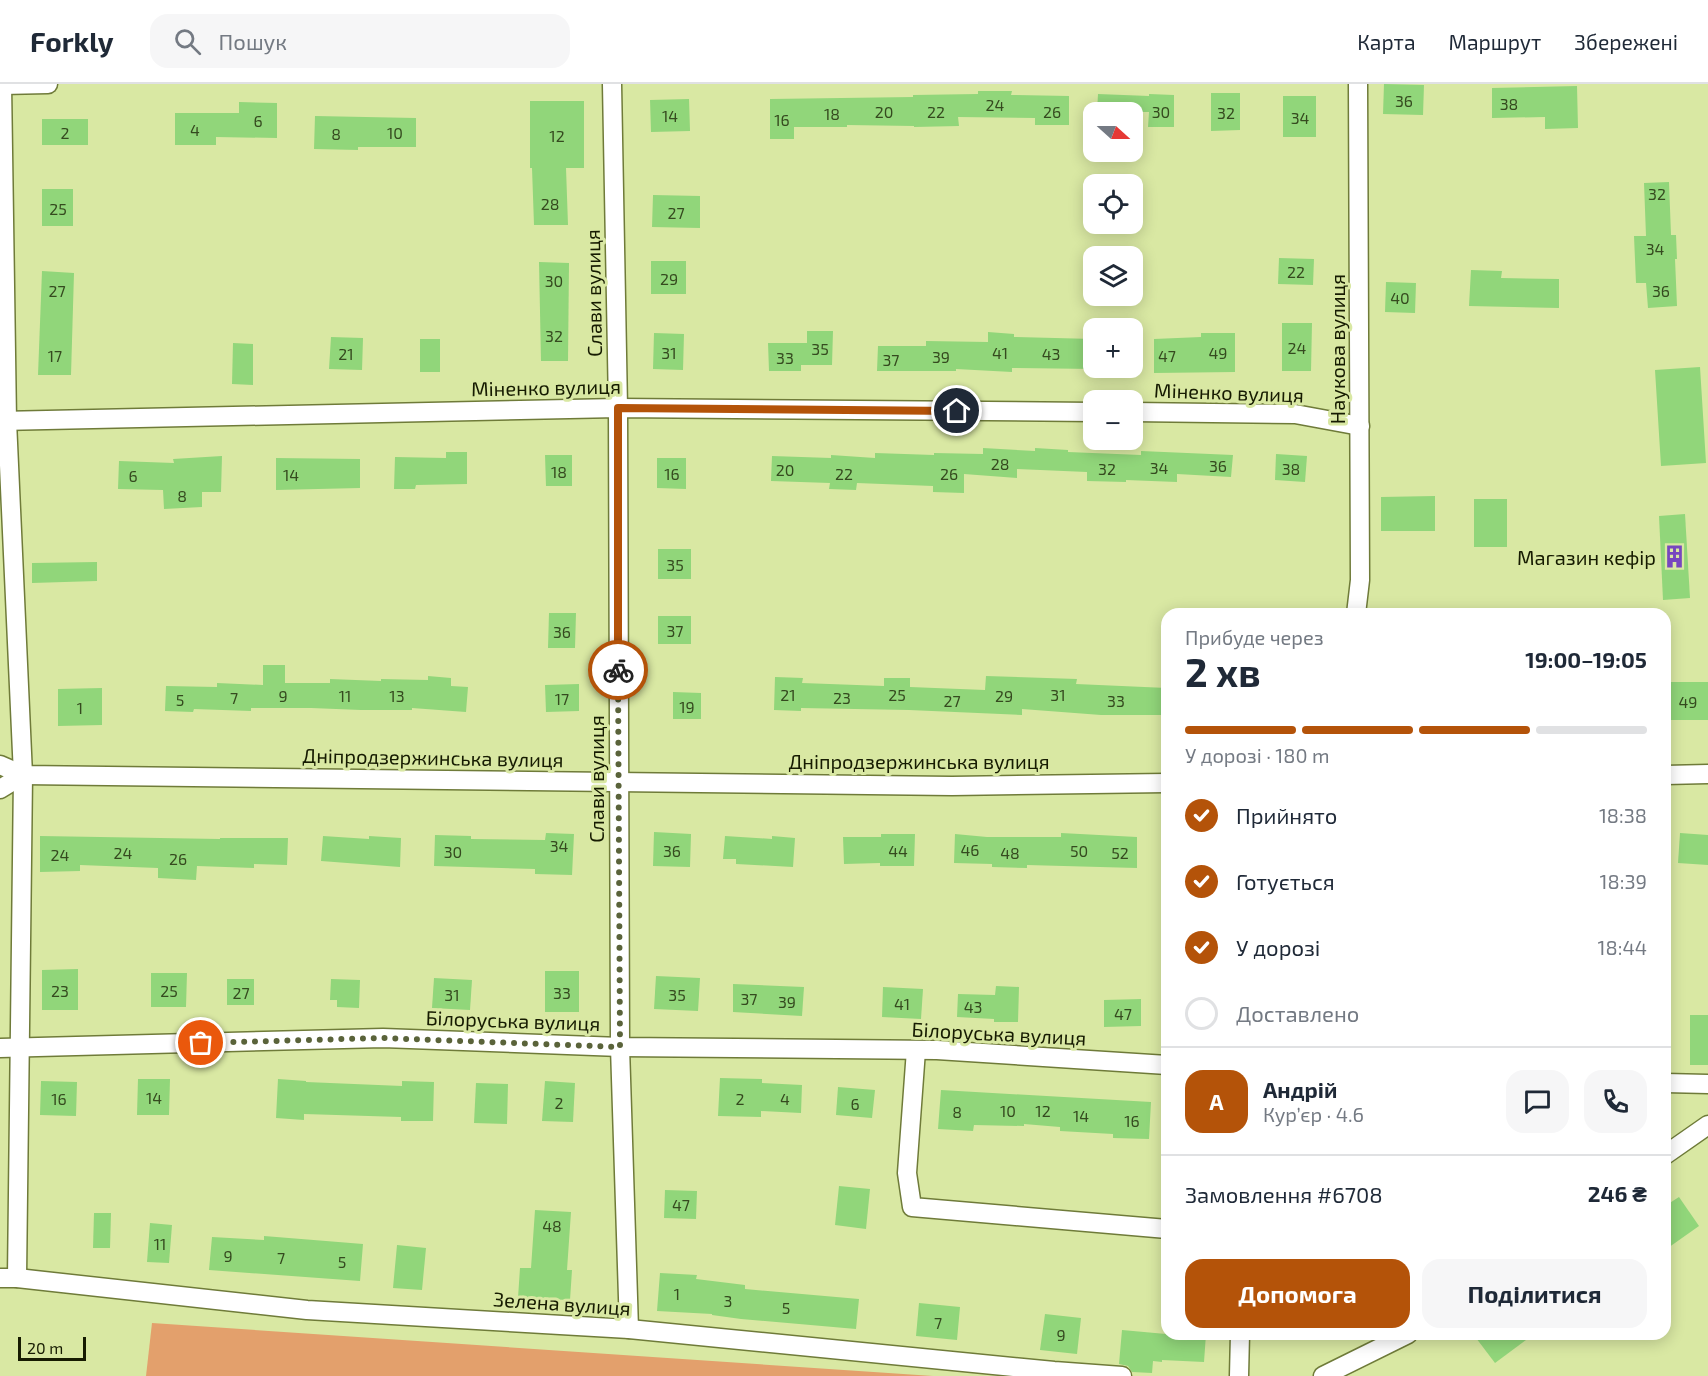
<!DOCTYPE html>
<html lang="uk">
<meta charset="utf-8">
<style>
body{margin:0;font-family:"Exo 2",sans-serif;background:#f6f6f7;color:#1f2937;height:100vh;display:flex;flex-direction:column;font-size:22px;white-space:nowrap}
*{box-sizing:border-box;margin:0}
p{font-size:20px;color:#747a83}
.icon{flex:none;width:33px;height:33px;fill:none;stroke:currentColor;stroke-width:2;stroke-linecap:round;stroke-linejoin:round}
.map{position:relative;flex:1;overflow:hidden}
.drawer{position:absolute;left:1161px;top:524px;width:510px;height:732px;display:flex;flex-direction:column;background:#fff;border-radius:18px;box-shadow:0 3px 15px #0003}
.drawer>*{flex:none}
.needle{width:39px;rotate:111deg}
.controls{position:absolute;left:1083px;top:18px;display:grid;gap:12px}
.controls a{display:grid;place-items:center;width:60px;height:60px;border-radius:12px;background:#fff;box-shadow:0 3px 15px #0003;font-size:30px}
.scale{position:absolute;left:18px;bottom:15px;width:68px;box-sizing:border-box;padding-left:6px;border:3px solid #161b01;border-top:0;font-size:16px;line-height:21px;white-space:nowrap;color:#161b01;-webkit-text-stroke:4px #d9e8a3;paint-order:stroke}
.pin{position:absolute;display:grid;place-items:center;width:51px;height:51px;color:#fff;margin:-26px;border:3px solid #fff;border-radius:50%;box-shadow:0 2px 6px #0007}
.courier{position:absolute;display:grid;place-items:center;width:60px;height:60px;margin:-30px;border:4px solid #b45309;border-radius:50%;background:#fff;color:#222;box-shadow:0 2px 8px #0007}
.headline em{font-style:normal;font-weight:700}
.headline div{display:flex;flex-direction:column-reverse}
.headline{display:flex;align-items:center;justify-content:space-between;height:102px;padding:0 24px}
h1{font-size:39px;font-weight:700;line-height:45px}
.bar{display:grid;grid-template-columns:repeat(4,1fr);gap:9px 6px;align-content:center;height:72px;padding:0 24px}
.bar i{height:8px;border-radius:4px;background:#e0e1e3}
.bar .current{background:#b45309}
.bar p{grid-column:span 4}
.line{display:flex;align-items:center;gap:15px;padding:0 24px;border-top:2px solid #e0e1e3}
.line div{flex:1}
.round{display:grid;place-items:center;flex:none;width:63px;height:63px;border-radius:18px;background:#f6f6f7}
ol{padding:0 24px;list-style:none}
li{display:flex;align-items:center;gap:18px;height:66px}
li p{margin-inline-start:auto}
li .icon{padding:6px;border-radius:50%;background:#b45309;color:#fff;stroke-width:4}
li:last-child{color:#747a83}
li i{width:33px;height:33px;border:3px solid #e0e1e3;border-radius:50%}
.button{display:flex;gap:12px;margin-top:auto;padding:12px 24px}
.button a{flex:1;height:69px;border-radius:18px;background:#b45309;color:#fff;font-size:24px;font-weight:700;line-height:69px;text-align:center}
.button a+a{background:#f6f6f7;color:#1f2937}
header{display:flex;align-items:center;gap:36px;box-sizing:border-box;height:84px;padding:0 30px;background:#fff;border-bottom:2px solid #e0e1e3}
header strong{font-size:28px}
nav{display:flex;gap:33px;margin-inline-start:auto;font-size:21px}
.search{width:420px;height:54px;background:#f6f6f7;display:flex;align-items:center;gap:15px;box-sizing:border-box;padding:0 21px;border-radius:18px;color:#747a83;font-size:22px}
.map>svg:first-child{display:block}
</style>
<header>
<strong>Forkly</strong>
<div class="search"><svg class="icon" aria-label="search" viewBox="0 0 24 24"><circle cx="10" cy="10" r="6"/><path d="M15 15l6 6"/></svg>Пошук</div>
<nav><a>Карта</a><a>Маршрут</a><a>Збережені</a></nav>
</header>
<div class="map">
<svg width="1708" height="1292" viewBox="0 0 1708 1292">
<rect width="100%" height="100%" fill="#d9e8a3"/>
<path fill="#e3a06c" d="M 152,1239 L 933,1292 L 146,1292 Z"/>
<g fill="#91d67a">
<path d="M 1384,0 L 1424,1 L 1423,31 L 1383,30 Z"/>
<path d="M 1577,2 L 1578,44 L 1545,45 L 1545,33 L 1492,34 L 1492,4 Z"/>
<path d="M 978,7 L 1012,7 L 1011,11 L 1069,12 L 1069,41 L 1035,41 L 1035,34 L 958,33 L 959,42 L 914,43 L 914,42 L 847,41 L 847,43 L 794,43 L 794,55 L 770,55 L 770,15 L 913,13 L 913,11 L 978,10 Z"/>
<path d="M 1211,9 L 1240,9 L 1240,46 L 1211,47 Z"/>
<path d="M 1098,10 L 1149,12 L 1149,10 L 1174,11 L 1174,43 L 1148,43 L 1149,28 L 1097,28 Z"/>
<rect x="1283" y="12" width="33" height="41"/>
<path d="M 689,15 L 690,47 L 651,48 L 650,16 Z"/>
<path d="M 530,17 L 584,17 L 584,84 L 566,84 L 568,141 L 534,141 L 532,84 L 530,84 Z"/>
<path d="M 239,18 L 277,19 L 277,54 L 216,53 L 216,61 L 175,61 L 175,29 L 239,29 Z"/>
<path d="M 315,32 L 416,34 L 416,63 L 358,63 L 358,66 L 314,65 Z"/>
<rect x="42" y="35" width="46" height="26"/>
<path d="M 1669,98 L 1671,151 L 1676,151 L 1677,175 L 1675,175 L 1677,222 L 1648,224 L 1646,199 L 1636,199 L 1634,152 L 1646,152 L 1644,99 Z"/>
<rect x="42" y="105" width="31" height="37"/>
<path d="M 653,111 L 700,112 L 700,144 L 652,143 Z"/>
<path d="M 1279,174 L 1314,175 L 1313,201 L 1278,200 Z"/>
<rect x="651" y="177" width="35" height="33"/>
<path d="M 539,178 L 569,179 L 568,277 L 541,277 Z"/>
<path d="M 1471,186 L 1502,187 L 1501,194 L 1559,195 L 1559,224 L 1469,222 Z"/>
<path d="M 42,187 L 74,189 L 71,291 L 38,291 Z"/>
<path d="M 1386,198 L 1416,199 L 1415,229 L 1385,228 Z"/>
<path d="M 1282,239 L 1312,239 L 1311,287 L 1282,287 Z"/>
<path d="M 807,247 L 833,247 L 832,281 L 801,281 L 801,287 L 769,287 L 768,259 L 807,259 Z"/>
<path d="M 988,248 L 1014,250 L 1014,253 L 1094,255 L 1094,285 L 1012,284 L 1012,288 L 956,285 L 956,287 L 877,287 L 878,262 L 926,262 L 926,257 L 988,258 Z"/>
<path d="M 654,249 L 684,250 L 683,286 L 653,285 Z"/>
<path d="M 1201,249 L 1235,249 L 1235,288 L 1154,289 L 1154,255 L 1201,253 Z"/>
<path d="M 331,253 L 363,254 L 362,286 L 329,285 Z"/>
<rect x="420" y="255" width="20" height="33"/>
<path d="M 233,259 L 253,260 L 253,301 L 232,300 Z"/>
<path d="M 1700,283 L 1706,379 L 1661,382 L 1655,286 Z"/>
<path d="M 983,364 L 1035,367 L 1035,364 L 1068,366 L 1068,368 L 1141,371 L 1141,367 L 1233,371 L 1231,393 L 1177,390 L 1177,398 L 1126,396 L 1126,398 L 1087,397 L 1087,388 L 1017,385 L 1017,394 L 964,390 L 964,409 L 933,408 L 933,402 L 857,399 L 856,406 L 829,405 L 830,399 L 771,397 L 772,372 L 831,374 L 831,371 L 875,374 L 875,369 L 934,371 L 934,369 L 983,370 Z"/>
<path d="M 446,368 L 467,368 L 467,400 L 416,401 L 415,405 L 394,405 L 395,373 L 446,374 Z"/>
<path d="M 1276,370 L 1307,372 L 1305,398 L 1275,396 Z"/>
<path d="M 545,371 L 572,371 L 572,402 L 546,402 Z"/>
<path d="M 222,372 L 221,408 L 202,408 L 202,423 L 164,425 L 163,406 L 118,405 L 119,377 L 174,379 L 173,375 Z"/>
<path d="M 276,374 L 360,375 L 360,404 L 276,406 Z"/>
<path d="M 657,374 L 686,374 L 686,405 L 657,404 Z"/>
<path d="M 1435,412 L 1435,447 L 1381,447 L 1381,413 Z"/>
<rect x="1474" y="415" width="33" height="48"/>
<path d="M 1685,430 L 1690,514 L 1663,516 L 1659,432 Z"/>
<rect x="658" y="465" width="33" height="30"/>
<path d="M 97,478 L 97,497 L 32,499 L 32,479 Z"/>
<path d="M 549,529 L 576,529 L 575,564 L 548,564 Z"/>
<rect x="658" y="532" width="33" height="28"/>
<path d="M 263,581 L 285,581 L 285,599 L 330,599 L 330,595 L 381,597 L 381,595 L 428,596 L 428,592 L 451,594 L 451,602 L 468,603 L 466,628 L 412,624 L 412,626 L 361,626 L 311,624 L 251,624 L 251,627 L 194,625 L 193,628 L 165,627 L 166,602 L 217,603 L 217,599 L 263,601 Z"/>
<path d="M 986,592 L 1077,595 L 1076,600 L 1167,604 L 1167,631 L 1101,631 L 1022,625 L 1022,631 L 909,626 L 801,624 L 801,627 L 774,626 L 775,593 L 803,594 L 802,599 L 884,602 L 884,594 L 910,594 L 910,603 L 985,606 Z"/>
<rect x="1669" y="598" width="39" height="38"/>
<path d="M 579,600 L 579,627 L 546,628 L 545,601 Z"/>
<path d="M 102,604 L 102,641 L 58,642 L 58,605 Z"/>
<path d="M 673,608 L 701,609 L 701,635 L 673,635 Z"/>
<path d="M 654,748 L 691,750 L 690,783 L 653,782 Z"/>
<path d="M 546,749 L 574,750 L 572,791 L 535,790 L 535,785 L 434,782 L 435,751 L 471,752 L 471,755 L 545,756 Z"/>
<path d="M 1061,749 L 1137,753 L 1137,784 L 1027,781 L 1027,784 L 992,783 L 992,780 L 954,779 L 955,750 L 987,753 L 1061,753 Z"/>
<path d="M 1680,749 L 1708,751 L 1708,781 L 1678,779 Z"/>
<path d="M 881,750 L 915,750 L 914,782 L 880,782 L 880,779 L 844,780 L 843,753 L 881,753 Z"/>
<path d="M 40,752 L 220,755 L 220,754 L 288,754 L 287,781 L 254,780 L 254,784 L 197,782 L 196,796 L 158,794 L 158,784 L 80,781 L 80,787 L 40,788 Z"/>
<path d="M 323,752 L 369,755 L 369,752 L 401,754 L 400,783 L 321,777 Z"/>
<path d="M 725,752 L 772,755 L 772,752 L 795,754 L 793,783 L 736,780 L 736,775 L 723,775 Z"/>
<path d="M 78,885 L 78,926 L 42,926 L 42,886 Z"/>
<rect x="545" y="887" width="34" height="41"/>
<path d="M 151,889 L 187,889 L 186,923 L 151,923 Z"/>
<path d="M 656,892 L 700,894 L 698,927 L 654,925 Z"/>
<path d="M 434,894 L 472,896 L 470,926 L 432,924 Z"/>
<rect x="227" y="895" width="27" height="26"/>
<path d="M 331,895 L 360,896 L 359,924 L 337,923 L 337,916 L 330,916 Z"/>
<path d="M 733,900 L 804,903 L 802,932 L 733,928 Z"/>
<path d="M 996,902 L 1019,903 L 1018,938 L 994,938 L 994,935 L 957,933 L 958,910 L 995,911 Z"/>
<path d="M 883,903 L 923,905 L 921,935 L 882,933 Z"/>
<path d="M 1141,915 L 1141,942 L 1104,943 L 1104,916 Z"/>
<rect x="1690" y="931" width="18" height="50"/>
<path d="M 720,994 L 762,995 L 762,999 L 802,1001 L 801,1029 L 761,1027 L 761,1033 L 718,1032 Z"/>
<path d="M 138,995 L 170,995 L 169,1031 L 137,1031 Z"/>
<path d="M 278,995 L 306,997 L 306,998 L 402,1002 L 402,997 L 434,998 L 433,1037 L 401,1037 L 401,1033 L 304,1030 L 304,1036 L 276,1034 Z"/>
<path d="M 41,997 L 77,998 L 76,1032 L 40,1031 Z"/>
<path d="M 545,997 L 575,999 L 573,1038 L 542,1037 Z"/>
<path d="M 476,999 L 508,1000 L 507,1040 L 474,1039 Z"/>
<path d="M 838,1003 L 875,1006 L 872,1034 L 836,1031 Z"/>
<path d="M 941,1006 L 1151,1018 L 1149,1055 L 1113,1054 L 1113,1050 L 1060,1047 L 1060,1043 L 1024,1040 L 1024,1042 L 974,1041 L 973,1047 L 938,1045 Z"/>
<path d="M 839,1102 L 870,1105 L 866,1145 L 835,1141 Z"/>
<path d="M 665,1106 L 697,1107 L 696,1135 L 664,1134 Z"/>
<path d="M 1679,1113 L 1699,1142 L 1665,1166 L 1665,1122 Z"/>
<path d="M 535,1126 L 571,1128 L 567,1186 L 572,1186 L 570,1216 L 518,1214 L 520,1184 L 531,1184 Z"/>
<path d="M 94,1129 L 111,1129 L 110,1164 L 93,1164 Z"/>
<path d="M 150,1139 L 172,1141 L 169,1179 L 147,1178 Z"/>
<path d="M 264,1152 L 363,1160 L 360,1197 L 209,1186 L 212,1153 L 264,1156 Z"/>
<path d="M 397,1161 L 426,1164 L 422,1206 L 393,1204 Z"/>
<path d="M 660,1189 L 697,1191 L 696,1195 L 745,1201 L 745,1205 L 859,1215 L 856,1245 L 741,1235 L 712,1231 L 712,1230 L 657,1227 Z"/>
<path d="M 919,1219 L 960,1223 L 957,1256 L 916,1252 Z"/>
<path d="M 1045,1230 L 1081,1234 L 1077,1270 L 1040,1266 Z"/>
<path d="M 1122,1246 L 1166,1250 L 1206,1250 L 1204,1278 L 1162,1276 L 1162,1278 L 1153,1277 L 1152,1289 L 1132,1288 L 1128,1282 L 1119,1280 Z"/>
<path d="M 1473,1250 L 1534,1250 L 1495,1279 Z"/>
</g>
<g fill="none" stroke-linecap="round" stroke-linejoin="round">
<defs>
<g id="street">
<path d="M 2,0 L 7,337 L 23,691 L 17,1194"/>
<path d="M 612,0 L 618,324 L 620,963 L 629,1245"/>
<path d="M 2,1 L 48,0"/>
<path d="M 1132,328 L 1295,330 L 1360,342"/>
<path d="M 0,337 L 618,324 L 1094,328"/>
<path d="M 1356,530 L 1360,496 L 1358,0"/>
<path d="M 0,681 L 23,691 L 952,702 L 1167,699"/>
<path d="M 1665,691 L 1708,690"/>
<path d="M 0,705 L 23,691"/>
<path d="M 0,964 L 383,954 L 620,963 L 937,966 L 1167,981"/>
<path d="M 916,966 L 907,1089 L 912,1123 L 1167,1145"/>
<path d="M 1665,999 L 1708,1000"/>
<path d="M 1665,1071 L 1708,1041"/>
<path d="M 0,1194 L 17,1194 L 307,1226 L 629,1245 L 1054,1287 L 1122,1292"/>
<path d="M 1239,1292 L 1240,1250"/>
<path d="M 1323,1292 L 1408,1250"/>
</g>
</defs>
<use href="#street" stroke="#6f7b39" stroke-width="21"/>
<use href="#street" stroke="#fff" stroke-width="18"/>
</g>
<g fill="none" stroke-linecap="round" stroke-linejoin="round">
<path stroke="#5a633a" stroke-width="6" stroke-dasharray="0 10.8" d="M 201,959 L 382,954 L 620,963 L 618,586"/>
<path stroke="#b45309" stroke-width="8" d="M 618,586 L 618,324 L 957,327"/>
</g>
<defs>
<symbol id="building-bare" viewBox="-9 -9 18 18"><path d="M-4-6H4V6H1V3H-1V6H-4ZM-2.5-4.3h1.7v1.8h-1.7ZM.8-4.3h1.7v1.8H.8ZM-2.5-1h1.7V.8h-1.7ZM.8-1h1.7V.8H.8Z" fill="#7747bf" stroke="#d9e8a3" stroke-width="2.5" paint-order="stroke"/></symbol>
</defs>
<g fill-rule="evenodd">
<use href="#building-bare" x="1658" y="456" width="33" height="33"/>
</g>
<g text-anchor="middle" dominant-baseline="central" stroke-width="6" stroke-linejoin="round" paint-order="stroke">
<g font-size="16" fill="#354a1f">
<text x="1404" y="16">36</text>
<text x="1509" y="19">38</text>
<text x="995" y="20">24</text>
<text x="884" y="27">20</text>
<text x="936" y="27">22</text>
<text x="1052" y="27">26</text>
<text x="1161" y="27">30</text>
<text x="1226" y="28">32</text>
<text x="832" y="29">18</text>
<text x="670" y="31">14</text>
<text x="1300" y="33">34</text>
<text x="782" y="35">16</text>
<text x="258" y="36">6</text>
<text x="195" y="45">4</text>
<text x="65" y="48">2</text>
<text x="395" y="48">10</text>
<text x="336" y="49">8</text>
<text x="557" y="51">12</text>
<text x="1657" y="109">32</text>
<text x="550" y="119">28</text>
<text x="58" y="124">25</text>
<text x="676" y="128">27</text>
<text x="1655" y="164">34</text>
<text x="1296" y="187">22</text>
<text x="669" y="194">29</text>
<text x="554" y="196">30</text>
<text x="57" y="206">27</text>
<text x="1661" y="206">36</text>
<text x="1400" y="213">40</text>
<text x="554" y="251">32</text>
<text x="1297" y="263">24</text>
<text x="820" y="264">35</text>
<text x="669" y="268">31</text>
<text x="1000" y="268">41</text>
<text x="1218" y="268">49</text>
<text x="346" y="269">21</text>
<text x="1051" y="269">43</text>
<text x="55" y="271">17</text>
<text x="1167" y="271">47</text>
<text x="941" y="272">39</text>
<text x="785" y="273">33</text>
<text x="891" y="275">37</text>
<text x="1000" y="379">28</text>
<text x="1218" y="381">36</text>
<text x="1159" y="383">34</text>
<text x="1107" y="384">32</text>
<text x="1291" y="384">38</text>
<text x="785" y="385">20</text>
<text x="559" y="387">18</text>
<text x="672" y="389">16</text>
<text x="844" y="389">22</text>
<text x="949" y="389">26</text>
<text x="291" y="390">14</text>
<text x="133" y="391">6</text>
<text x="182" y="411">8</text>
<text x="675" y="480">35</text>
<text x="675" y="546">37</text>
<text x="562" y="547">36</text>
<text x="788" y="610">21</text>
<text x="897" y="610">25</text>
<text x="1058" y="610">31</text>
<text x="283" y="611">9</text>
<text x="345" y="611">11</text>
<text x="397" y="611">13</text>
<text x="1004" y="611">29</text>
<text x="234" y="613">7</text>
<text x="842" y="613">23</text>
<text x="562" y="614">17</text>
<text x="180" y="615">5</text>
<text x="952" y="616">27</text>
<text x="1116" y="616">33</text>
<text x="1688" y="617">49</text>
<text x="687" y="622">19</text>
<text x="80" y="623">1</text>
<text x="559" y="761">34</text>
<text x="970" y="765">46</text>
<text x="672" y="766">36</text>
<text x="898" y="766">44</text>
<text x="1079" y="766">50</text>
<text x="453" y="767">30</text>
<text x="123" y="768">24</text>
<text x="1010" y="768">48</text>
<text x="1120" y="768">52</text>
<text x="60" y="770">24</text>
<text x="178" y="774">26</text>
<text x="60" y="906">23</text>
<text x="169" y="906">25</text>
<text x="241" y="908">27</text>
<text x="562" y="908">33</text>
<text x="452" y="910">31</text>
<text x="677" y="910">35</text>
<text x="749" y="914">37</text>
<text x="787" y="917">39</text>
<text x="902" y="919">41</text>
<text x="973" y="922">43</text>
<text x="1123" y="929">47</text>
<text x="154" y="1013">14</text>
<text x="59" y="1014">16</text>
<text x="740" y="1014">2</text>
<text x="785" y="1014">4</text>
<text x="559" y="1018">2</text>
<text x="855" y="1019">6</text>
<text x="1008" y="1026">10</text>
<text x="1043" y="1026">12</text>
<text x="957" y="1027">8</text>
<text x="1081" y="1031">14</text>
<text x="1132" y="1036">16</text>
<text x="681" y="1120">47</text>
<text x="552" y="1141">48</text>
<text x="160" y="1159">11</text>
<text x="228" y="1171">9</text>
<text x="281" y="1173">7</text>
<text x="342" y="1177">5</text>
<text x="677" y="1209">1</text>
<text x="728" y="1216">3</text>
<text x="786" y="1223">5</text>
<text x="938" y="1238">7</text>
<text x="1061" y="1250">9</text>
</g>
<g font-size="20" fill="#161b01" stroke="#d9e8a3">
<text transform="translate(593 209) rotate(-91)">Слави вулиця</text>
<text transform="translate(1337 265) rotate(-90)">Наукова вулиця</text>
<text transform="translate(546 303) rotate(-1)">Міненко вулиця</text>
<text transform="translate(1229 308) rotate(2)">Міненко вулиця</text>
<text transform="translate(433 673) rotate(1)">Дніпродзержинська вулиця</text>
<text x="919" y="677">Дніпродзержинська вулиця</text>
<text transform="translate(596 695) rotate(-90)">Слави вулиця</text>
<text transform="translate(513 936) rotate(2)">Білоруська вулиця</text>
<text transform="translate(999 949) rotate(3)">Білоруська вулиця</text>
<text transform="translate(562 1219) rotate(4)">Зелена вулиця</text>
</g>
<g font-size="20" fill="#161b01" stroke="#d9e8a3" text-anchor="end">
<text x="1656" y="473">Магазин кефір</text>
</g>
</g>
</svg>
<div class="controls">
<a><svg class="needle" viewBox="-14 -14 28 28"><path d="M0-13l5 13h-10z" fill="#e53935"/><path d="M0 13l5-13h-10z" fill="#747a83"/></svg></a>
<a><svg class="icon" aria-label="locate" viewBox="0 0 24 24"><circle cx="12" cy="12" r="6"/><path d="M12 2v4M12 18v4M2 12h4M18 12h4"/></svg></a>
<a><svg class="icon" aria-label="layers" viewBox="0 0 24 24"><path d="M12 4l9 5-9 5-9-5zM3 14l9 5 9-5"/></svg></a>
<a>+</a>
<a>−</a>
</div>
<div class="scale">20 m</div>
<div class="pin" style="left:201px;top:959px;background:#ea580c"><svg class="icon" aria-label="bag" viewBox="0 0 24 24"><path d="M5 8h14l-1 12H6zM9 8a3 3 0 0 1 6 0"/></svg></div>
<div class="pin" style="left:957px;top:327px;background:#1f2937"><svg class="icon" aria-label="home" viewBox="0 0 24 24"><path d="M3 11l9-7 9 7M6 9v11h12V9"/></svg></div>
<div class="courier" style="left:618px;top:586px"><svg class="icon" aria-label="bike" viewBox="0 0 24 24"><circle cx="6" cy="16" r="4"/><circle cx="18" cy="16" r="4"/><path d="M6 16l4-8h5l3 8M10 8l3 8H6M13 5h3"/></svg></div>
<section class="drawer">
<div class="headline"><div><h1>2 хв</h1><p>Прибуде через</p></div><em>19:00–19:05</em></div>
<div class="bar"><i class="current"></i><i class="current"></i><i class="current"></i><i></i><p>У дорозі · 180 m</p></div>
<ol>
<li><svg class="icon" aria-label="check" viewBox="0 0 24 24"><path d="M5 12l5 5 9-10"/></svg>Прийнято<p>18:38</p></li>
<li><svg class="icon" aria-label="check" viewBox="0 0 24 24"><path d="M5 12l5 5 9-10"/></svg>Готується<p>18:39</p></li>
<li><svg class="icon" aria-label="check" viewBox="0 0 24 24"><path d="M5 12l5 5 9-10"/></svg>У дорозі<p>18:44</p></li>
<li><i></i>Доставлено</li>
</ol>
<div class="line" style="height:108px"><b class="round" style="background:#b45309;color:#fff">А</b><div><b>Андрій</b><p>Кур’єр · 4.6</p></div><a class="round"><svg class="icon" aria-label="chat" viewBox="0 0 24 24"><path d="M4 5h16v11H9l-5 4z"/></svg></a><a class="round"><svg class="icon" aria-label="phone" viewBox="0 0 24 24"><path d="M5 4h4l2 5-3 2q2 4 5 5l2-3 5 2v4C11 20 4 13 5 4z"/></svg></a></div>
<div class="line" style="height:78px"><div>Замовлення #6708</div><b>246 ₴</b></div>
<div class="button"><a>Допомога</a><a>Поділитися</a></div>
</section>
</div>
